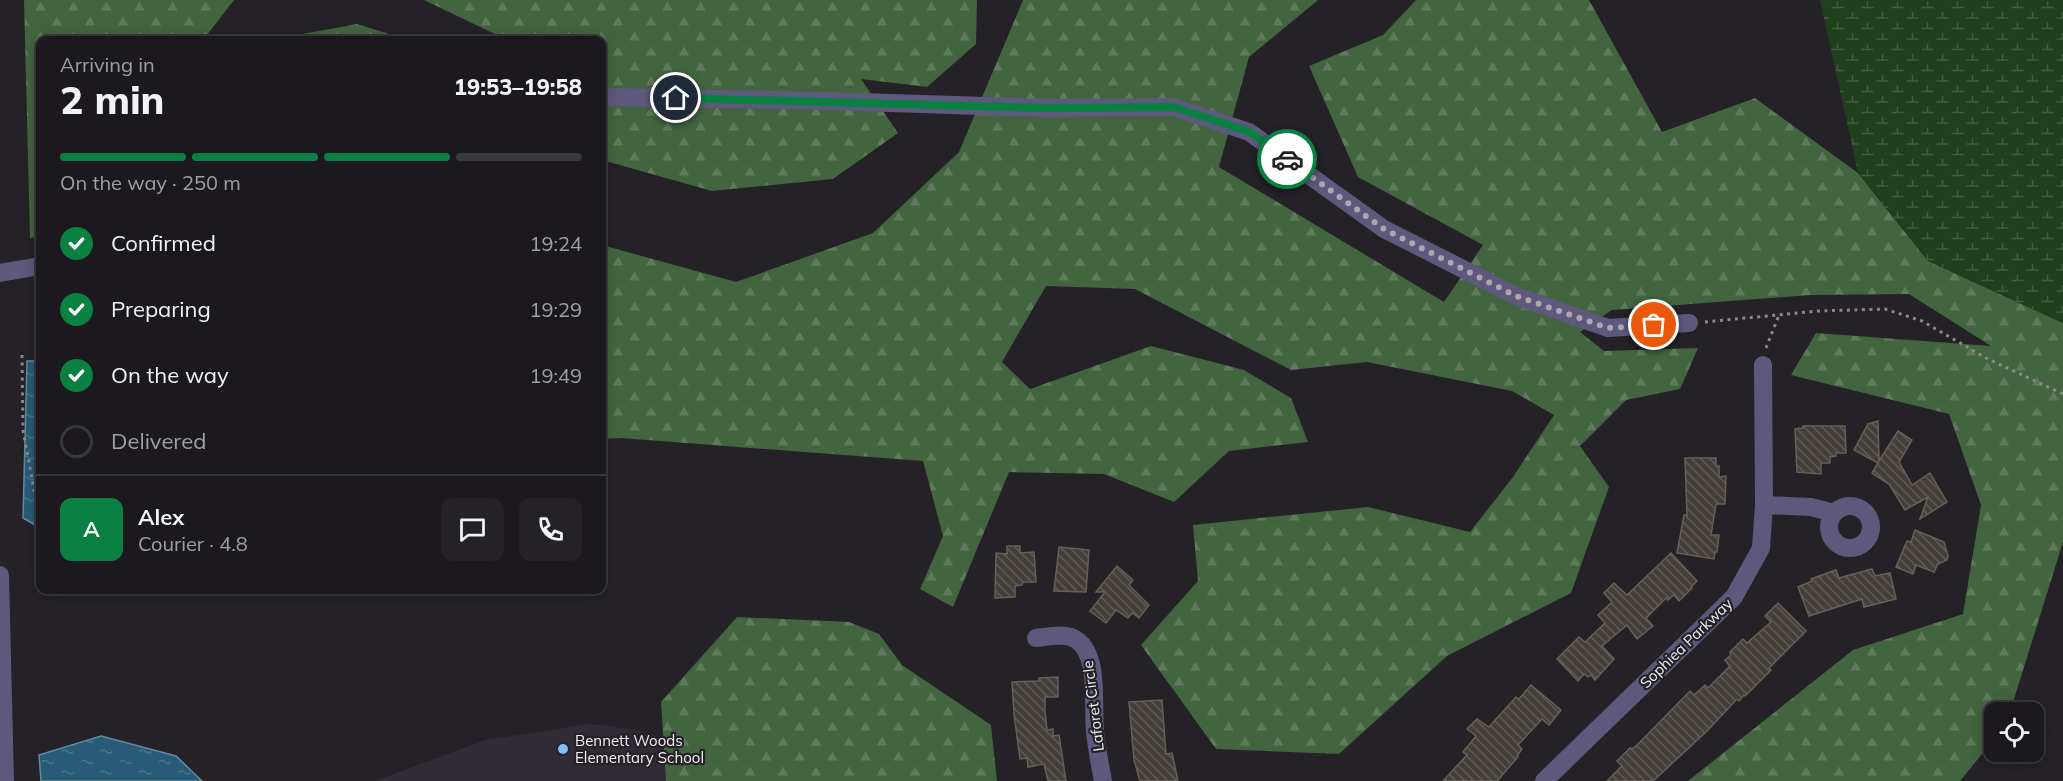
<!DOCTYPE html>
<meta charset="utf-8">
<style>
body{margin:0;font-family:Mulish,sans-serif;background:#242226;color:#f1f3f6;height:100vh;display:flex;flex-direction:column;font-size:22px;white-space:nowrap}
*{box-sizing:border-box;margin:0}
p{font-size:20px;color:#a0a0a4}
.icon{flex:none;width:33px;height:33px;fill:none;stroke:currentColor;stroke-width:2;stroke-linecap:round;stroke-linejoin:round}
.map{position:relative;flex:1;overflow:hidden}
.details{position:absolute;left:36px;top:36px;width:570px;height:558px;display:flex;flex-direction:column;background:#1b191d;border-radius:12px;box-shadow:0 3px 15px #0003,0 0 0 2px #39383b}
.details>*{flex:none}
.controls{position:absolute;left:1984px;top:702px;display:grid;gap:12px}
.controls a{display:grid;place-items:center;width:60px;height:60px;border-radius:12px;background:#1b191d;box-shadow:0 3px 15px #0003,0 0 0 2px #39383b;font-size:30px}
.pin{position:absolute;display:grid;place-items:center;width:51px;height:51px;color:#fff;margin:-26px;border:3px solid #fff;border-radius:50%;box-shadow:0 2px 6px #0007}
.courier{position:absolute;display:grid;place-items:center;width:60px;height:60px;margin:-30px;border:4px solid #0b8043;border-radius:50%;background:#fff;color:#222;box-shadow:0 2px 8px #0007}
.overview em{font-style:normal;font-weight:800}
.overview div{display:flex;flex-direction:column-reverse}
.overview{display:flex;align-items:center;justify-content:space-between;height:102px;padding:0 24px}
h1{font-size:39px;font-weight:800;line-height:45px}
.bar{display:grid;grid-template-columns:repeat(4,1fr);gap:9px 6px;align-content:center;height:72px;padding:0 24px}
.bar i{height:8px;border-radius:4px;background:#39383b}
.bar .active{background:#0b8043}
.bar p{grid-column:span 4}
.line{display:flex;align-items:center;gap:15px;padding:0 24px;border-top:2px solid #39383b}
.line div{flex:1}
.round{display:grid;place-items:center;flex:none;width:63px;height:63px;border-radius:12px;background:#242226}
ol{padding:0 24px;list-style:none}
li{display:flex;align-items:center;gap:18px;height:66px}
li p{margin-inline-start:auto}
li .icon{padding:6px;border-radius:50%;background:#0b8043;color:#fff;stroke-width:4}
li:last-child{color:#a0a0a4}
li i{width:33px;height:33px;border:3px solid #39383b;border-radius:50%}
.map>svg:first-child{display:block}
</style>
<div class="map">
<svg width="2063" height="781" viewBox="0 0 2063 781">
<defs>
<pattern id="forest-firs" width="22" height="20" patternUnits="userSpaceOnUse" patternTransform="scale(1.5)"><rect width="22" height="20" fill="#42643e"/><path d="M5 1l3.5 6h-7zM16 11l3.5 6h-7z" fill="#5e7a5a"/></pattern>
<pattern id="wetland-marsh" width="20" height="14" patternUnits="userSpaceOnUse" patternTransform="scale(1.5)"><rect width="20" height="14" fill="#20401d"/><path d="M1 5h8M5 5V1M11 12h8M15 12V8" fill="none" stroke="#415c3e"/></pattern>
<pattern id="water-ripples" width="26" height="14" patternUnits="userSpaceOnUse" patternTransform="scale(1.5)"><rect width="26" height="14" fill="#275b77"/><path d="M2 4q2-2 4 0t4 0M15 11q2-2 4 0t4 0" fill="none" stroke="#47738b"/></pattern>
<pattern id="building-back-hatch" width="6" height="6" patternUnits="userSpaceOnUse" patternTransform="scale(1.5)"><rect width="6" height="6" fill="#443e38"/><path d="M-1 5l2 2M0 0l6 6M5-1l2 2" fill="none" stroke="#5f5a55"/></pattern>
</defs>
<rect width="100%" height="100%" fill="#242127"/>
<path fill="#312b36" d="M 590,724 L 640,730 L 675,758 L 684,781 L 375,781 L 485,740 Z"/>
<g fill="url(#forest-firs)">
<path d="M 24,0 L 234,0 L 203,40 L 40,40 L 40,236 L 30,238 Z"/>
<path d="M 424,0 L 977,0 L 976,44 L 927,87 L 861,79 L 898,133 L 833,179 L 712,191 L 602,160 L 602,40 L 502,40 L 503,38 Z"/>
<path d="M 1023,0 L 1318,0 L 1249,57 L 1219,167 L 1444,302 L 1483,245 L 1358,177 L 1309,66 L 1383,35 L 1416,0 L 1589,0 L 1662,132 L 1755,98 L 1858,173 L 1928,261 L 2063,323 L 2063,542 L 2010,712 L 1995,712 L 1995,738 L 1960,781 L 1688,781 L 1853,650 L 1963,614 L 1981,505 L 1949,414 L 1791,375 L 1816,333 L 1991,346 L 1909,294 L 1811,295 L 1612,310 L 1580,332 L 1604,351 L 1698,348 L 1680,389 L 1626,400 L 1580,446 L 1609,487 L 1571,593 L 1447,656 L 1339,754 L 1216,749 L 1141,645 L 1198,581 L 1193,525 L 1368,507 L 1470,532 L 1513,477 L 1554,415 L 1512,391 L 1367,362 L 1291,370 L 1135,289 L 1046,286 L 1002,362 L 1030,389 L 1151,346 L 1244,370 L 1291,398 L 1308,442 L 1229,451 L 1174,502 L 1104,474 L 1009,472 L 953,607 L 920,589 L 943,536 L 923,461 L 621,438 L 602,439 L 602,245 L 736,282 L 873,233 L 959,152 Z"/>
<path d="M 357,24 L 409,40 L 269,40 L 270,40 Z"/>
<path d="M 737,617 L 849,622 L 879,634 L 902,665 L 991,725 L 997,781 L 666,781 L 661,702 Z"/>
</g>
<path fill="url(#wetland-marsh)" d="M 1820,0 L 2063,0 L 2063,323 L 1928,261 L 1858,173 Z"/>
<g fill="url(#water-ripples)" stroke="#64889d" stroke-width="1.5">
<path d="M 27,361 L 40,361 L 40,528 L 23,518 Z"/>
<path d="M 101,736 L 176,756 L 202,781 L 41,781 L 39,755 Z"/>
</g>
<g fill="url(#building-back-hatch)" stroke="#666059" stroke-width="1.5">
<path d="M 1878,421 L 1879,461 L 1898,431 L 1912,440 L 1899,462 L 1912,485 L 1930,473 L 1947,502 L 1920,519 L 1928,497 L 1905,510 L 1889,484 L 1872,473 L 1878,463 L 1854,450 L 1868,424 Z"/>
<path d="M 1803,426 L 1845,426 L 1846,453 L 1836,453 L 1836,456 L 1830,457 L 1830,463 L 1821,463 L 1821,474 L 1797,472 L 1795,429 L 1803,428 Z"/>
<path d="M 1685,458 L 1716,458 L 1716,466 L 1719,466 L 1719,477 L 1726,476 L 1725,504 L 1716,504 L 1711,535 L 1719,535 L 1717,552 L 1715,552 L 1714,559 L 1677,553 L 1684,515 L 1687,515 Z"/>
<path d="M 1915,530 L 1944,542 L 1948,556 L 1947,560 L 1938,564 L 1934,572 L 1916,565 L 1913,574 L 1896,567 L 1907,541 L 1911,542 Z"/>
<path d="M 1007,546 L 1020,546 L 1020,553 L 1034,552 L 1036,582 L 1023,582 L 1022,585 L 1015,586 L 1015,597 L 995,598 L 996,553 L 1007,554 Z"/>
<path d="M 1059,547 L 1089,550 L 1086,592 L 1054,591 Z"/>
<path d="M 1671,553 L 1697,581 L 1691,587 L 1692,588 L 1679,601 L 1674,595 L 1668,600 L 1666,598 L 1646,618 L 1653,626 L 1637,639 L 1627,625 L 1602,646 L 1614,659 L 1595,680 L 1591,675 L 1588,677 L 1584,674 L 1578,681 L 1557,659 L 1579,637 L 1585,642 L 1605,623 L 1598,615 L 1612,602 L 1604,593 L 1614,583 L 1627,595 Z"/>
<path d="M 1117,566 L 1133,580 L 1129,585 L 1149,605 L 1139,618 L 1132,613 L 1128,618 L 1116,610 L 1106,623 L 1090,611 L 1105,592 L 1096,592 Z"/>
<path d="M 1872,569 L 1875,576 L 1890,573 L 1896,599 L 1864,607 L 1862,599 L 1809,616 L 1798,587 L 1812,581 L 1811,579 L 1836,570 L 1839,578 Z"/>
<path d="M 1778,603 L 1806,631 L 1769,668 L 1771,670 L 1745,696 L 1744,695 L 1739,701 L 1737,699 L 1706,732 L 1653,781 L 1607,781 L 1622,766 L 1617,761 L 1630,748 L 1632,749 L 1638,744 L 1690,691 L 1694,695 L 1705,685 L 1708,688 L 1730,666 L 1725,660 L 1731,655 L 1730,652 L 1743,639 L 1747,643 L 1771,622 L 1765,616 Z"/>
<path d="M 1058,677 L 1058,697 L 1045,697 L 1045,711 L 1047,730 L 1053,729 L 1053,736 L 1059,735 L 1066,781 L 1048,781 L 1044,764 L 1028,767 L 1027,758 L 1020,759 L 1014,714 L 1012,682 L 1039,681 L 1039,678 Z"/>
<path d="M 1531,685 L 1561,710 L 1549,725 L 1542,719 L 1518,745 L 1522,749 L 1517,756 L 1518,757 L 1497,781 L 1443,781 L 1467,755 L 1463,752 L 1476,736 L 1467,729 L 1477,719 L 1489,727 L 1516,697 L 1519,699 Z"/>
<path d="M 1162,700 L 1166,754 L 1172,753 L 1178,781 L 1140,781 L 1134,760 L 1129,702 Z"/>
</g>
<g fill="none" stroke-linecap="round" stroke-linejoin="round">
<g stroke="#8b888e" stroke-width="3" stroke-dasharray="3 4.5" stroke-linecap="butt">
<path d="M 1705,322 L 1818,311 L 1885,309 L 1922,321 L 1988,359 L 2063,394"/>
<path d="M 1766,348 L 1779,315"/>
<path d="M 22,355 L 23,430 L 40,522"/>
</g>
<g stroke="#5d587c" stroke-width="18">
<path d="M 602,97 L 829,101 L 1045,108 L 1174,107 L 1249,132 L 1384,229 L 1516,296 L 1608,328 L 1689,323"/>
<path d="M 0,273 L 40,266"/>
<path d="M 1764,505 L 1811,507 L 1834,513"/>
<circle cx="1850" cy="527" r="21"/>
<path d="M 0,575 L 5,781"/>
<path d="M 1036,638 C 1047,637 1062,633 1073,638 C 1101,651 1092,705 1095,730 C 1096,747 1100,764 1103,781"/>
<path d="M 1544,781 L 1734,597 L 1761,548 L 1764,505 L 1763,365"/>
</g>
</g>
<g fill="none" stroke-linecap="round" stroke-linejoin="round">
<path stroke="#aba8ad" stroke-width="6" stroke-dasharray="0 10.8" d="M 1287,159 L 1384,229 L 1516,296 L 1608,328 L 1654,325"/>
<path stroke="#0b8043" stroke-width="8" d="M 676,98 L 1045,108 L 1174,107 L 1250,132 L 1287,159"/>
</g>
<circle fill="#84bcfb" stroke="#242127" stroke-width="2" cx="563" cy="749" r="6"/>
<g text-anchor="middle" dominant-baseline="central" stroke-width="4.5" stroke-linejoin="round" paint-order="stroke">
<g font-size="15" fill="#f3f0f5" stroke="#242127">
<text transform="translate(1686 643) rotate(-44)">Sophiea Parkway</text>
<text transform="translate(1093 706) rotate(-97)">Laforet Circle</text>
</g>
<g font-size="15" fill="#f3f0f5" stroke="#242127" text-anchor="start">
<text x="575" y="740">Bennett Woods<tspan x="575" dy="17">Elementary School</tspan></text>
</g>
</g>
</svg>
<div class="controls">
<a><svg class="icon" aria-label="locate" viewBox="0 0 24 24"><circle cx="12" cy="12" r="6"/><path d="M12 2v4M12 18v4M2 12h4M18 12h4"/></svg></a>
</div>
<div class="pin" style="left:1654px;top:325px;background:#ea580c"><svg class="icon" aria-label="bag" viewBox="0 0 24 24"><path d="M5 8h14l-1 12H6zM9 8a3 3 0 0 1 6 0"/></svg></div>
<div class="pin" style="left:676px;top:98px;background:#1f2937"><svg class="icon" aria-label="home" viewBox="0 0 24 24"><path d="M3 11l9-7 9 7M6 9v11h12V9"/></svg></div>
<div class="courier" style="left:1287px;top:159px"><svg class="icon" aria-label="car" viewBox="0 0 24 24"><path d="M5 17H2v-5l4-1 3-4h7l3 4 3 1v5h-3M9 17h6M6 11h13"/><circle cx="7" cy="17" r="2"/><circle cx="17" cy="17" r="2"/></svg></div>
<section class="details">
<div class="overview"><div><h1>2 min</h1><p>Arriving in</p></div><em>19:53–19:58</em></div>
<div class="bar"><i class="active"></i><i class="active"></i><i class="active"></i><i></i><p>On the way · 250 m</p></div>
<ol>
<li><svg class="icon" aria-label="check" viewBox="0 0 24 24"><path d="M5 12l5 5 9-10"/></svg>Confirmed<p>19:24</p></li>
<li><svg class="icon" aria-label="check" viewBox="0 0 24 24"><path d="M5 12l5 5 9-10"/></svg>Preparing<p>19:29</p></li>
<li><svg class="icon" aria-label="check" viewBox="0 0 24 24"><path d="M5 12l5 5 9-10"/></svg>On the way<p>19:49</p></li>
<li><i></i>Delivered</li>
</ol>
<div class="line" style="height:108px"><b class="round" style="background:#0b8043;color:#fff">A</b><div><b>Alex</b><p>Courier · 4.8</p></div><a class="round"><svg class="icon" aria-label="chat" viewBox="0 0 24 24"><path d="M4 5h16v11H9l-5 4z"/></svg></a><a class="round"><svg class="icon" aria-label="phone" viewBox="0 0 24 24"><path d="M5 4h4l2 5-3 2q2 4 5 5l2-3 5 2v4C11 20 4 13 5 4z"/></svg></a></div>
</section>
</div>
